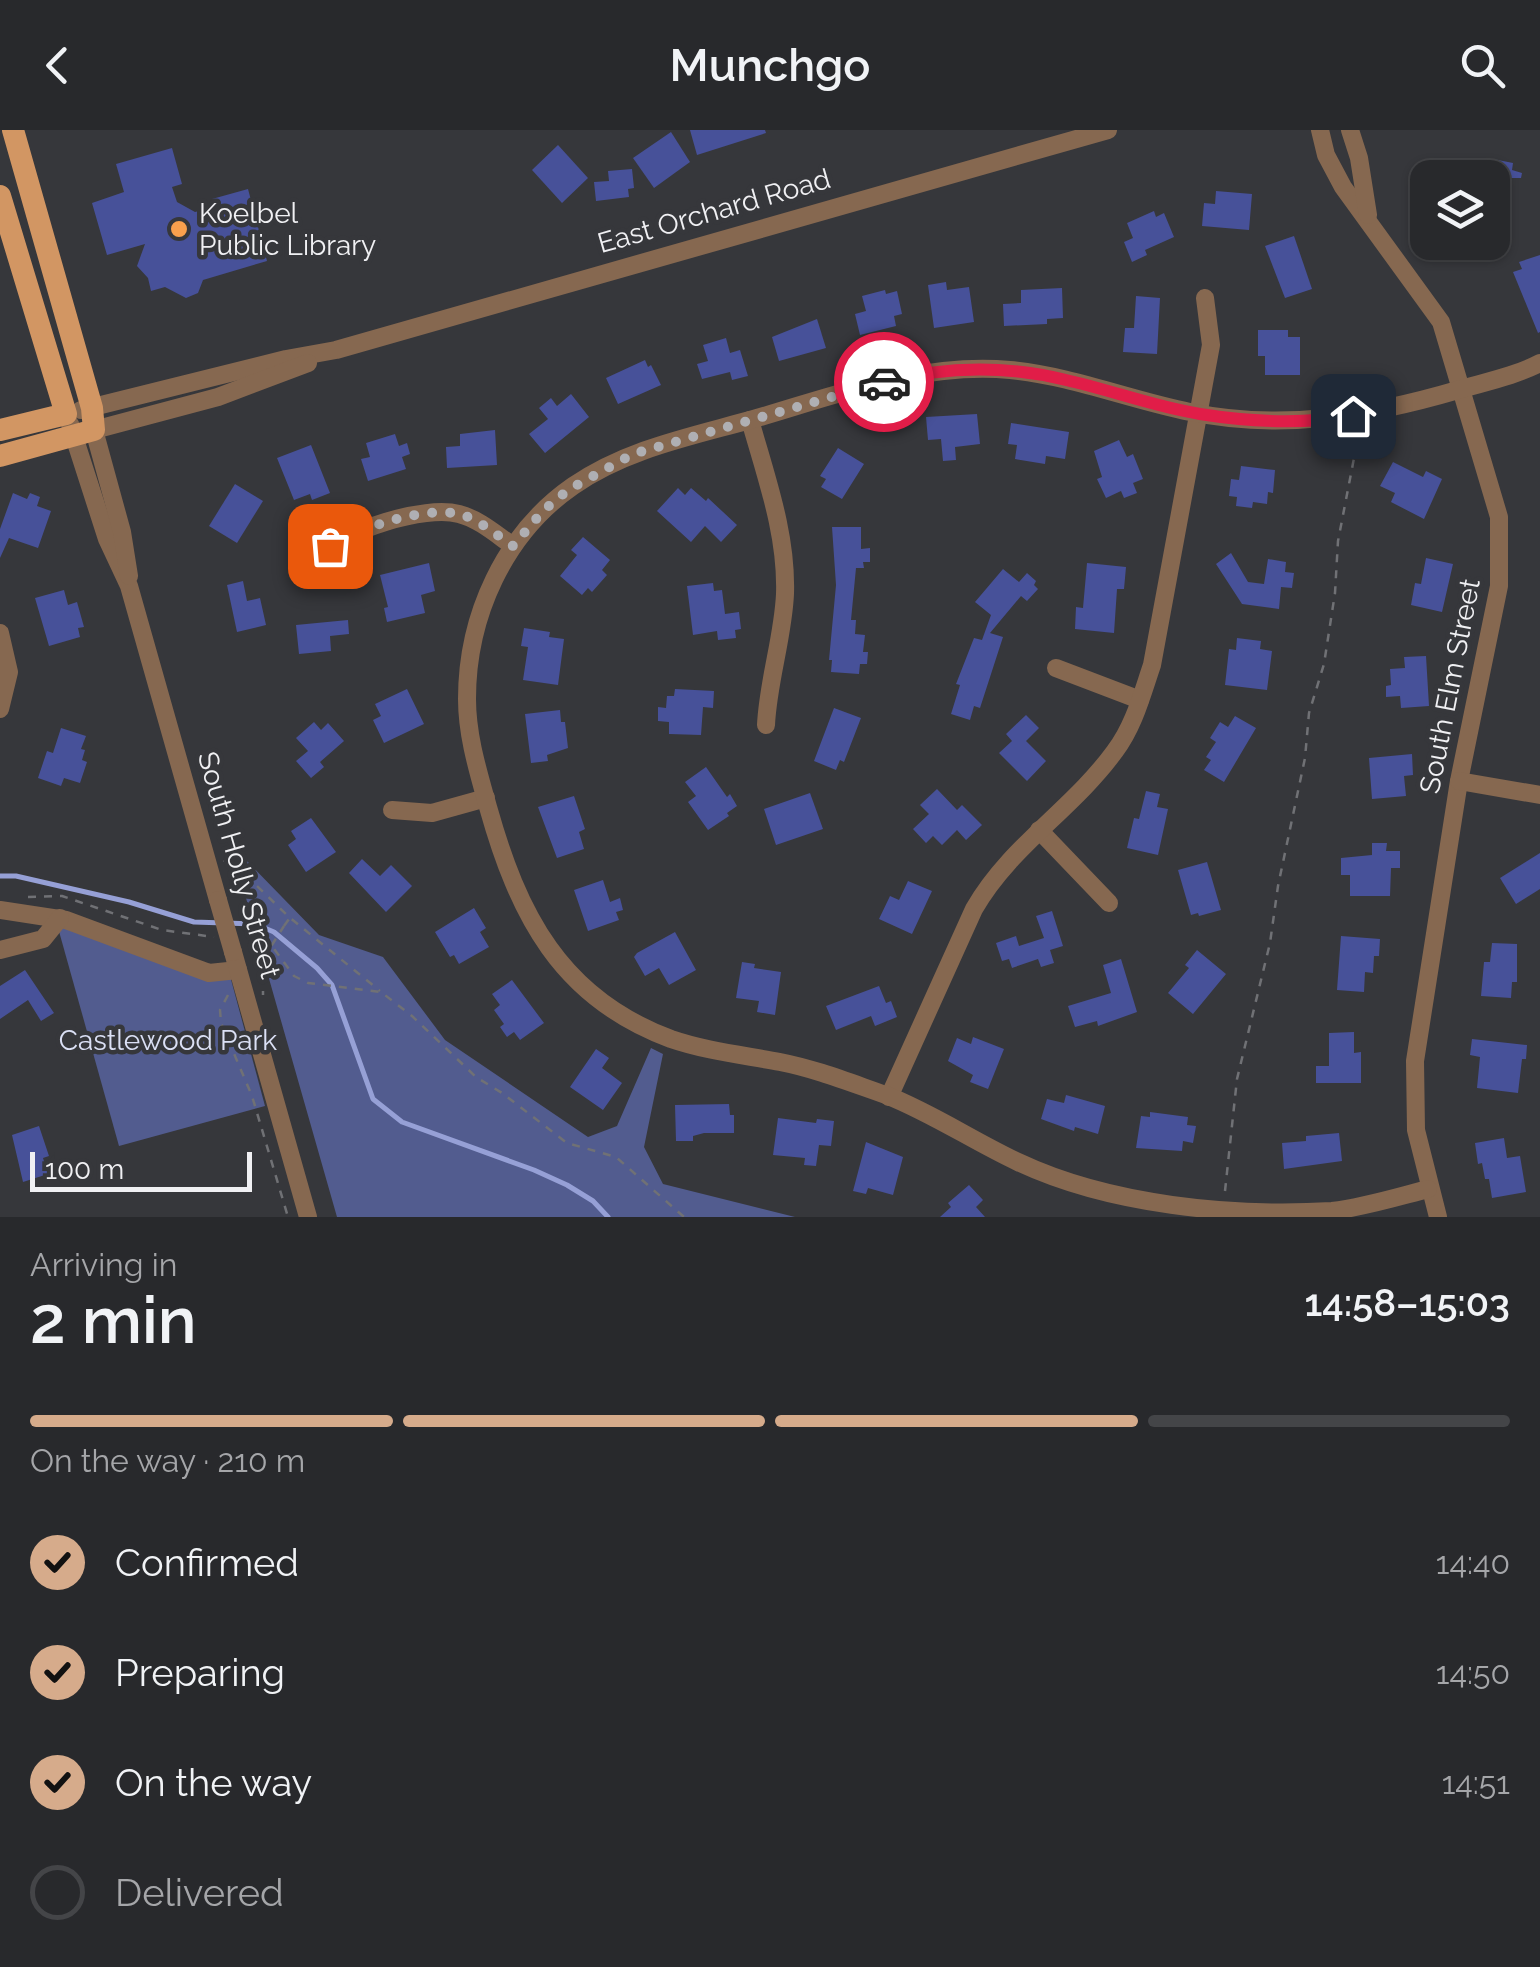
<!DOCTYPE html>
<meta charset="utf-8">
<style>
body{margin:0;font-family:Raleway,sans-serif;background:#343538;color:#f1f3f6;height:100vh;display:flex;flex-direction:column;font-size:38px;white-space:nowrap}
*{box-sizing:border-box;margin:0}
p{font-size:32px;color:#a5a6a9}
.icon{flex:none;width:55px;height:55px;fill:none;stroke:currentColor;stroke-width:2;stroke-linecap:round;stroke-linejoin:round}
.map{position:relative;height:1087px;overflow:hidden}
.panel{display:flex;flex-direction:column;background:#28292c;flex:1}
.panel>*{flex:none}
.controls{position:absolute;left:1410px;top:30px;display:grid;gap:20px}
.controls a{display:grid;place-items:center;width:100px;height:100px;border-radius:20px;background:#28292c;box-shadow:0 2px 8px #0004,0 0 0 2px #444548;font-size:50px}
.scale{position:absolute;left:30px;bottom:25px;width:222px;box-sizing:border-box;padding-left:10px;border:5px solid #f0f0f3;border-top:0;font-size:28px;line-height:35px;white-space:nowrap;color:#f0f0f3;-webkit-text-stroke:8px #36373b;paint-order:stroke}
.pin{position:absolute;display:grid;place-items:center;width:85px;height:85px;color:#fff;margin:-42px;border-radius:20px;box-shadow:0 5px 15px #0006}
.courier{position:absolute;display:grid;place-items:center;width:100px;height:100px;margin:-50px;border:8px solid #e11d48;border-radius:50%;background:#fff;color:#222;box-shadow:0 2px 12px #0007}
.head em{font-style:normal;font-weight:600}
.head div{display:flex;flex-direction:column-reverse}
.head{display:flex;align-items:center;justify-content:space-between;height:170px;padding:0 30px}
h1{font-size:65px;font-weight:600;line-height:75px}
.bar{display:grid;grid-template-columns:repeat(4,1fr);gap:15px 10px;align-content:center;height:120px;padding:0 30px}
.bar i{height:12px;border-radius:8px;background:#444548}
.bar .active{background:#d6ab8b}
.bar p{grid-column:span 4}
ol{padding:0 30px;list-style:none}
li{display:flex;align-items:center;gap:30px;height:110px}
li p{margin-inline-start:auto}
li .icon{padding:10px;border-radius:50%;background:#d6ab8b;color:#111;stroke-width:4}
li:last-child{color:#a5a6a9}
li i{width:55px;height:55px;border:5px solid #444548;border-radius:50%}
header{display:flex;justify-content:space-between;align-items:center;height:130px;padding:0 30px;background:#28292c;font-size:45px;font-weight:600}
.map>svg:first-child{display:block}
</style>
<header><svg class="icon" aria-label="back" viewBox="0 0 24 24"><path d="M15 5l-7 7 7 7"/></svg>Munchgo<svg class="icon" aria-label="search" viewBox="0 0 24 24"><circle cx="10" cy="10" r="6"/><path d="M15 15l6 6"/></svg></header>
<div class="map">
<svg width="1540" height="1087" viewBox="0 0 1540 1087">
<rect width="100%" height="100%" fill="#36373b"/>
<g fill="#525c8f">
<path d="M 246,730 L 319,805 L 383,827 L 445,910 L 588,1007 L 617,996 L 651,918 L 663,924 L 644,1017 L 663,1054 L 795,1087 L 337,1087 L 236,733 Z"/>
<path d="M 55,787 L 229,842 L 265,976 L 119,1016 Z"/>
</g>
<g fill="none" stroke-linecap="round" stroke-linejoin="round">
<path stroke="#96a0d6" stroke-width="5" d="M 0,746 L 16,746 L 129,772 L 194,792 L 255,794 L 274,802 L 317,838 L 332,855 L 373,969 L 402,992 L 534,1040 L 567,1055 L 593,1071 L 608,1087"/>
</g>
<g fill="#475199">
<path d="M 690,0 L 765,0 L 766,3 L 697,25 Z"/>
<path d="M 671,2 L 690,32 L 654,58 L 633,28 Z"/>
<path d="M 558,15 L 588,48 L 562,73 L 532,40 Z"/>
<path d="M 172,18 L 182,54 L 172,57 L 177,72 L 195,82 L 214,77 L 212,69 L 248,59 L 267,131 L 203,150 L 198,163 L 186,168 L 165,157 L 151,161 L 148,148 L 137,136 L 145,114 L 107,125 L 92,73 L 124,62 L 116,34 Z"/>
<path d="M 1493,29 L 1513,33 L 1512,40 L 1522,43 L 1521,48 L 1510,48 L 1503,80 L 1492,77 L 1492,48 L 1469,48 L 1473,32 L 1491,36 Z"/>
<path d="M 632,39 L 634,58 L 628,59 L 629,67 L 596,71 L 594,52 L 609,51 L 608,41 Z"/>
<path d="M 1216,61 L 1252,64 L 1249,100 L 1202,96 L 1204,73 L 1215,74 Z"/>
<path d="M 1154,81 L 1156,87 L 1164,83 L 1174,107 L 1145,120 L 1147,125 L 1132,132 L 1124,112 L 1133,108 L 1127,93 Z"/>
<path d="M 1294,106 L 1312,159 L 1285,168 L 1265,116 Z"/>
<path d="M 1540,125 L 1540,202 L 1538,203 L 1513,142 L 1522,139 L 1519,132 Z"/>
<path d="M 946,152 L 947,160 L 969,157 L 974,192 L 934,198 L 928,155 Z"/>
<path d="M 1062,158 L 1063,188 L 1047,189 L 1047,194 L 1004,196 L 1003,174 L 1021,173 L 1021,160 Z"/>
<path d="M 885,160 L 886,164 L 897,161 L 902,184 L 894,186 L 896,196 L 860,205 L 855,184 L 866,181 L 862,166 Z"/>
<path d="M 1136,166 L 1160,168 L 1157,224 L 1123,222 L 1125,198 L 1134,198 Z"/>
<path d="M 817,189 L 826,218 L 779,231 L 772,207 Z"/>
<path d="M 1258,200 L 1288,200 L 1288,207 L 1300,207 L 1300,245 L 1265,245 L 1265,226 L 1258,226 Z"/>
<path d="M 726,208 L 730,223 L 740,220 L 748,246 L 732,250 L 730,242 L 702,249 L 697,234 L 708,231 L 703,215 Z"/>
<path d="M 645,230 L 648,237 L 651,235 L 661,255 L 618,274 L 606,248 Z"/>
<path d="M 571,264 L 589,287 L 545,323 L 529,304 L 548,289 L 539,278 L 551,268 L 557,276 Z"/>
<path d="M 977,284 L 980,314 L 955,317 L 956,330 L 943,331 L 941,309 L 928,310 L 926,287 Z"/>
<path d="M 1011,293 L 1069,302 L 1065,329 L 1046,326 L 1045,334 L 1015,329 L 1017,315 L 1008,314 Z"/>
<path d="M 495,300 L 497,335 L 447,338 L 446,317 L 460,316 L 460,304 Z"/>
<path d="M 395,304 L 399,316 L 407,313 L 410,324 L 402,327 L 406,339 L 368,351 L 361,329 L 370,327 L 366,313 Z"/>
<path d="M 1119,310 L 1127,327 L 1133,324 L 1143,349 L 1133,353 L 1137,363 L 1124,368 L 1121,361 L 1106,368 L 1097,349 L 1102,347 L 1094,321 Z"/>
<path d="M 311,315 L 330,363 L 312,370 L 310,364 L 294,370 L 277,328 Z"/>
<path d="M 838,318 L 864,334 L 842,369 L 821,357 L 826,349 L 820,346 Z"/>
<path d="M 1393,332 L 1423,347 L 1426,341 L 1442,349 L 1424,389 L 1391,372 L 1395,363 L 1380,356 Z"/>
<path d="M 1241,336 L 1275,340 L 1273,363 L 1268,362 L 1267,374 L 1253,372 L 1252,378 L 1236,376 L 1237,367 L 1229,366 L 1231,349 L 1239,350 Z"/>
<path d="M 235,354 L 263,371 L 237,413 L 209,396 Z"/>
<path d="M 678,358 L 685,365 L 691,358 L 706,371 L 708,368 L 737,395 L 721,412 L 705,396 L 691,412 L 657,381 Z"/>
<path d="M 13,363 L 27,369 L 30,363 L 40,367 L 37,376 L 51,381 L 38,418 L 9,408 L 0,428 L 0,399 Z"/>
<path d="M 832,397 L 861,397 L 861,419 L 870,418 L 870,432 L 863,432 L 864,438 L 856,438 L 851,490 L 856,490 L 855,504 L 865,505 L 863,522 L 868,522 L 867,534 L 860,534 L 859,544 L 831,542 L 832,530 L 829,530 L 836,455 Z"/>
<path d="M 583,407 L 610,430 L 602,440 L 607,445 L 592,462 L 588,458 L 582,465 L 560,446 L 577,425 L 571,420 Z"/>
<path d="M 1231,423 L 1248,452 L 1264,454 L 1268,429 L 1286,432 L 1285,442 L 1294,443 L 1292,458 L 1281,457 L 1279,479 L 1242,474 L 1216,434 Z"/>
<path d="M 1426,428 L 1453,434 L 1442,482 L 1411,475 L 1415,453 L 1421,454 Z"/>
<path d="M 429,433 L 435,461 L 421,465 L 425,483 L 387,492 L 384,478 L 388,477 L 380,445 Z"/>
<path d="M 1087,433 L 1126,437 L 1124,459 L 1117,459 L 1114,503 L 1075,499 L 1076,477 L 1083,478 Z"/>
<path d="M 1003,439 L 1019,452 L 1027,443 L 1036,451 L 1034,455 L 1038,459 L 1027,471 L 1021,466 L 990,503 L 1003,507 L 980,578 L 974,576 L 970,590 L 951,584 L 960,555 L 956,554 L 974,508 L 982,510 L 991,485 L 975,472 Z"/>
<path d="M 243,451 L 247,471 L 260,468 L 266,495 L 237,502 L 227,455 Z"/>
<path d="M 713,453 L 714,461 L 722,460 L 725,484 L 739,482 L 741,499 L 735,500 L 736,508 L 718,510 L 717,501 L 693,505 L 687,456 Z"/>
<path d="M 64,460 L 68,475 L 77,472 L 84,497 L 78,498 L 80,507 L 49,516 L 35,468 Z"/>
<path d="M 348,490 L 349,504 L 330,506 L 331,521 L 299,524 L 296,495 Z"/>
<path d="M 524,498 L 550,502 L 549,507 L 564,509 L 558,555 L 523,550 L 528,517 L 521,516 Z"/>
<path d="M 1237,508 L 1261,511 L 1260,519 L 1272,521 L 1267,560 L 1225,555 L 1229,519 L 1236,520 Z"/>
<path d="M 1426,526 L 1429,576 L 1401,578 L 1400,566 L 1386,567 L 1386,556 L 1391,555 L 1390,539 L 1405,538 L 1404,527 Z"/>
<path d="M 407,559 L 424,594 L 384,613 L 373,590 L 381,586 L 375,574 Z"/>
<path d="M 675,559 L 714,561 L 713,578 L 703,577 L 701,605 L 669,604 L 669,592 L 658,591 L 658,577 L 666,578 L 667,566 L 674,566 Z"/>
<path d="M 834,578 L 861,588 L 844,632 L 840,630 L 836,640 L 814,631 Z"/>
<path d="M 560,580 L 561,592 L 565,592 L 568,618 L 547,625 L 548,631 L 531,633 L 525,584 Z"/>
<path d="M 1026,585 L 1039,598 L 1026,611 L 1046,631 L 1027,651 L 999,623 L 1012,611 L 1006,604 Z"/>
<path d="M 1235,586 L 1256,598 L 1224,652 L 1204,640 L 1211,630 L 1206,627 L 1216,612 L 1210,608 L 1220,592 L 1228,597 Z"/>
<path d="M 314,592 L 321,600 L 328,593 L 344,611 L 320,632 L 324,637 L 311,648 L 296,631 L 308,621 L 296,608 Z"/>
<path d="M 61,598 L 86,606 L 81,619 L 85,620 L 82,630 L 87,632 L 80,653 L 64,648 L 61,656 L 38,648 L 47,621 L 53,623 Z"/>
<path d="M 1412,624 L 1413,645 L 1404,646 L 1406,666 L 1372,669 L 1369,628 Z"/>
<path d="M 706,637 L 727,667 L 730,664 L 737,676 L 727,683 L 729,686 L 708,700 L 688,672 L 696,666 L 685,652 Z"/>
<path d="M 937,659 L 957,680 L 962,675 L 982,695 L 966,710 L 957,700 L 942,715 L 933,706 L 926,713 L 913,699 L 929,684 L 920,675 Z"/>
<path d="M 1146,661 L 1160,664 L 1157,677 L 1168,679 L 1158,725 L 1127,718 L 1134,688 L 1139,689 Z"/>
<path d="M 810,663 L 823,699 L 776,715 L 764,679 Z"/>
<path d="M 574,666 L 585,699 L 579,702 L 584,719 L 557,728 L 538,677 Z"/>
<path d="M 311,688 L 336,722 L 306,742 L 288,715 L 296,709 L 291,701 Z"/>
<path d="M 1372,713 L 1387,713 L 1386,721 L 1400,721 L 1400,738 L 1391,738 L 1390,766 L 1350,766 L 1350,745 L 1341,745 L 1341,728 L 1372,725 Z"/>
<path d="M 1540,723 L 1540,759 L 1516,774 L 1500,748 Z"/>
<path d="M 362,729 L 380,746 L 391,735 L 412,756 L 386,782 L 349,743 Z"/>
<path d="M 1207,732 L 1221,780 L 1199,786 L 1198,783 L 1191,785 L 1178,740 Z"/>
<path d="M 603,750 L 610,772 L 620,768 L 623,780 L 616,782 L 619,790 L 588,801 L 574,760 Z"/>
<path d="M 908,751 L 932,761 L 912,804 L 879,789 L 890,766 L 899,770 Z"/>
<path d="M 474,778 L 486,798 L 480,802 L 489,817 L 459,834 L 454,825 L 450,827 L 435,802 Z"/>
<path d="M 1052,781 L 1063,816 L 1050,820 L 1054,833 L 1041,837 L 1038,829 L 1012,838 L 1009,829 L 1002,831 L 996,813 L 1016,806 L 1019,816 L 1044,808 L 1036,786 Z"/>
<path d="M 675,802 L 696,840 L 669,855 L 659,838 L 645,846 L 634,827 L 637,823 Z"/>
<path d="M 1341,806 L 1380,809 L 1379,826 L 1374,826 L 1373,843 L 1365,842 L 1364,862 L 1337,860 Z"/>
<path d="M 1492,813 L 1517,814 L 1517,852 L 1512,852 L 1511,868 L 1481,866 L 1484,832 L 1490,832 Z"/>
<path d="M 1197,820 L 1226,844 L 1193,884 L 1168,863 L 1189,838 L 1185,835 Z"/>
<path d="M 1121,829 L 1137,882 L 1098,896 L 1097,891 L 1075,897 L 1068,876 L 1111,863 L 1103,835 Z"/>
<path d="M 742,832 L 755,834 L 754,838 L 781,842 L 775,885 L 757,882 L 759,871 L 736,868 Z"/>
<path d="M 25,840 L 54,883 L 41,891 L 28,870 L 0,889 L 0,856 Z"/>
<path d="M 512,850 L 544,893 L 520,910 L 514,902 L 507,907 L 500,897 L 504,894 L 494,880 L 500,875 L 492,864 Z"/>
<path d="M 879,856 L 886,873 L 891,871 L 897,887 L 875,896 L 871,886 L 836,900 L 826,876 Z"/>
<path d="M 1354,902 L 1354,923 L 1361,922 L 1361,953 L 1316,953 L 1316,936 L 1329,936 L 1329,903 Z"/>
<path d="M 973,907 L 1004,919 L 988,959 L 970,952 L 973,945 L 948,931 L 957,908 L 971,914 Z"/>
<path d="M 1472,909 L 1527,915 L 1526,929 L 1522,929 L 1518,963 L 1477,958 L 1480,927 L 1470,925 Z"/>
<path d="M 596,919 L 609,928 L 602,938 L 622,953 L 603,980 L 570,957 Z"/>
<path d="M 1066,965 L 1105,976 L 1098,1004 L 1075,997 L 1074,1001 L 1041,989 L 1047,969 L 1064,973 Z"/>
<path d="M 729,974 L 730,985 L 734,985 L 734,1003 L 704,1003 L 693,1006 L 693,1011 L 676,1011 L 675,975 Z"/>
<path d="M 1150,982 L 1188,987 L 1187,995 L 1196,996 L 1193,1013 L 1183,1011 L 1182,1021 L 1136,1018 L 1141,986 L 1150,987 Z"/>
<path d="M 778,988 L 816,993 L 817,989 L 834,991 L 831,1016 L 819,1015 L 816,1036 L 804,1035 L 805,1028 L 773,1025 Z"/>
<path d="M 39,996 L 49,1026 L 43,1028 L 48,1044 L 23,1052 L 12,1005 Z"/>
<path d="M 1339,1003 L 1342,1031 L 1284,1039 L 1282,1013 L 1306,1011 L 1306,1006 Z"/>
<path d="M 1504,1008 L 1507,1028 L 1520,1026 L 1526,1062 L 1492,1068 L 1489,1049 L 1485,1049 L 1482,1033 L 1478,1034 L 1475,1013 Z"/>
<path d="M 866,1012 L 903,1027 L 893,1065 L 868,1058 L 866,1064 L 853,1061 Z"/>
<path d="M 969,1055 L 983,1070 L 976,1077 L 985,1087 L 940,1087 L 951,1077 L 948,1073 Z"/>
</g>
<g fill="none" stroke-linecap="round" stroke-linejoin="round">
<g stroke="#707175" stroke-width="2.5" stroke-dasharray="8 8" stroke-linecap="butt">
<path d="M 224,732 L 235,717 L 244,740 L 256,755 L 289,787 L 380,861"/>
<path d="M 28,767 L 62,766 L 162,800 L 214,807"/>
<path d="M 284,796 L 289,789"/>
<path d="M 247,805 L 269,812 L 294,846 L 308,853 L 381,862 L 412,886 L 476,947 L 502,963 L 567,1013 L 616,1027 L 684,1087"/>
<path d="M 263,829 L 263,865"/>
<path d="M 228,865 L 220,880 L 221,893 L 252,966 L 288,1087"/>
<path d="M 1225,1061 L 1237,949 L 1270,813 L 1278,756 L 1305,628 L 1309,583 L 1324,534 L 1335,463 L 1338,411 L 1355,323 L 1354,303"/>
</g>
<g stroke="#866850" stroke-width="18">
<path d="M 1320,0 L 1326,25 L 1343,57 L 1441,192 L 1499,387 L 1499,456 L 1459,651 L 1415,931 L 1416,1000 L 1438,1087"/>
<path d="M 1350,0 L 1359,28 L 1368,85"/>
<path d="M 81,280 L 286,229 L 336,220 L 1108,0"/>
<path d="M 750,290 C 766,347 787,404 785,464 C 783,508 768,551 766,595"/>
<path d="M 70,294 L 107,409 L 129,456 L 218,770"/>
<path d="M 320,426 C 345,400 424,375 459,384 C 479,389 497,405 513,416"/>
<path d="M 129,446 L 122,402 L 94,300 L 218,267 L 308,233"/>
<path d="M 0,503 L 9,542 L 0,579"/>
<path d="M 1056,538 L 1140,570"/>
<path d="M 1459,651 L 1540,665"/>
<path d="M 392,680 L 432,683 L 486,668"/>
<path d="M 1039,700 L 1109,773"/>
<path d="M 0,780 L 66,790 L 209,843 L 238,840"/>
<path d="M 0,820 L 43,809 L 60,788"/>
<path d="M 233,822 L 308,1087"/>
<path d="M 889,967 L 974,779 C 1010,716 1073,679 1115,621 C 1134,596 1142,564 1152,535 L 1211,215 L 1205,168"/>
<path d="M 1428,1059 C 1397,1067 1365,1077 1332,1081 C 1232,1087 1109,1075 1018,1032 C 973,1011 932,983 886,965 C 851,953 816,939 780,932 C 743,925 706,921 671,909 C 560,868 518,784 488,677 C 478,641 467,606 467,569 C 467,486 504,404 573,356 C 628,318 694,306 757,288 C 839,264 923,232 1010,240 C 1072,246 1130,270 1190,282 C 1282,301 1369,286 1458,260 C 1485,252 1515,246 1540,233"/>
</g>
<g stroke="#d29663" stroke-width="22">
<path d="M 0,66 L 66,284 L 0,300"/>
<path d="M 0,326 L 94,300 L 92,278 L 13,0"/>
</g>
<path stroke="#707175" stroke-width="2.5" stroke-dasharray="8 8" stroke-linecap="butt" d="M 263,829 L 284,796"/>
<path stroke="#866850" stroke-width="18" d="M 218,770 L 233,822"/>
</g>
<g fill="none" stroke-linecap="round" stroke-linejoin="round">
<path stroke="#afafb3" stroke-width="10" stroke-dasharray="0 18" d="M 330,416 C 359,398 424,376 459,384 C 479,389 496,405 513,416 L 543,381 L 568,360 L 633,324 L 884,252"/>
<path stroke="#e11d48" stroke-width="12" d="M 884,252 C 945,236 1005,235 1066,250 C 1111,260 1155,277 1200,284 C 1250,292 1303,294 1353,286"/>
</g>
<circle fill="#f9a04d" stroke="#36373b" stroke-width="4" cx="179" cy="99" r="10"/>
<g text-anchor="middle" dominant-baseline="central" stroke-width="9" stroke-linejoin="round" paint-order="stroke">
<g font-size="28" fill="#f0f0f3" stroke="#36373b">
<text transform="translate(714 81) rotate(-16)">East Orchard Road</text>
<text transform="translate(1450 556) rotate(-79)">South Elm Street</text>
<text transform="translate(239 735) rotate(74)">South Holly Street</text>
</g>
<g font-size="28" fill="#f0f0f3" stroke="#36373b" text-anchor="start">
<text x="199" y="83">Koelbel<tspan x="199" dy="32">Public Library</tspan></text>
</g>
<g font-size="28" fill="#dbe0f5" stroke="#36373b">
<text x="168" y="910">Castlewood Park</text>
</g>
</g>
</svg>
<div class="controls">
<a><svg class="icon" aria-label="layers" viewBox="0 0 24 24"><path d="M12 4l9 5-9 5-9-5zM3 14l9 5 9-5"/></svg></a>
</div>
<div class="scale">100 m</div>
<div class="pin" style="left:330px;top:416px;background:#ea580c"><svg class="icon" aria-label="bag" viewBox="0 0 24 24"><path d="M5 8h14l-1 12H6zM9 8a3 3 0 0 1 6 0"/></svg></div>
<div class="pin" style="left:1353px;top:286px;background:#1f2937"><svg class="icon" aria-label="home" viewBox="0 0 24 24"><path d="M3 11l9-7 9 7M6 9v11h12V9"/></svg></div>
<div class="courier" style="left:884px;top:252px"><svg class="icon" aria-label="car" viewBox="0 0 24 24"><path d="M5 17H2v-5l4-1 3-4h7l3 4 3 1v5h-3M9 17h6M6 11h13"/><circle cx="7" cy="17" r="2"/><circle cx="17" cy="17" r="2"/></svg></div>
</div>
<section class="panel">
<div class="head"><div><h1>2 min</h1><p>Arriving in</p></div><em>14:58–15:03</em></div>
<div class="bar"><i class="active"></i><i class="active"></i><i class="active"></i><i></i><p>On the way · 210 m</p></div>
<ol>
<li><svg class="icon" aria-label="check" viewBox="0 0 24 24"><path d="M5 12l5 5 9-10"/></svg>Confirmed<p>14:40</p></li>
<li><svg class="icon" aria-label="check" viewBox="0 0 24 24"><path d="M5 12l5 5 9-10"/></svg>Preparing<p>14:50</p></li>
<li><svg class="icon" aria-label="check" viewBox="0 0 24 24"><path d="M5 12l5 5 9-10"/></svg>On the way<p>14:51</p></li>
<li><i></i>Delivered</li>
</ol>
</section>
